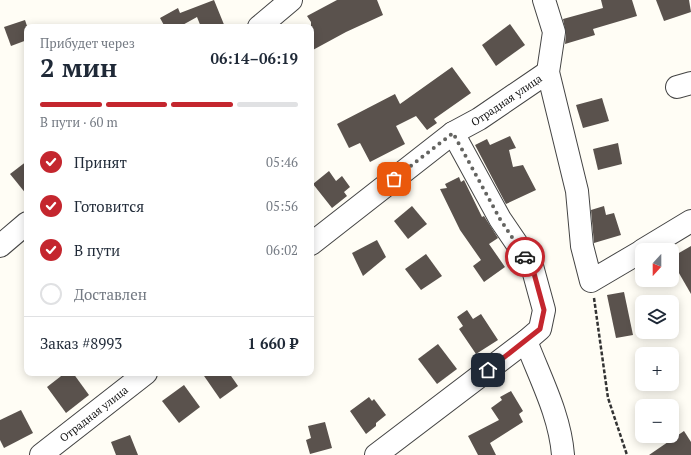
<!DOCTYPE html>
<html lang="ru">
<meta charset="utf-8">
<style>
body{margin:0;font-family:"PT Serif",serif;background:#f2f2f3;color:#1f2937;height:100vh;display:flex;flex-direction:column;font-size:15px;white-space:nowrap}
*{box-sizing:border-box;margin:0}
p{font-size:13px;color:#747a83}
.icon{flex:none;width:22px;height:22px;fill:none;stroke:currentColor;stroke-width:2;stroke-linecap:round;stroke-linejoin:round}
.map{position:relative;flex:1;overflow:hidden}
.sheet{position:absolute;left:24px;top:24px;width:290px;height:352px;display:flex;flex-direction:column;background:#fff;border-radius:8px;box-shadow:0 2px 10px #0003}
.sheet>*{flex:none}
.needle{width:26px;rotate:201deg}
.fabs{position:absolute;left:635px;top:243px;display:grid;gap:8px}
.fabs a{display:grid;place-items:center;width:44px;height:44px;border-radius:8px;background:#fff;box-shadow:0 2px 10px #0003;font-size:20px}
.pin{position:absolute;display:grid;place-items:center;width:34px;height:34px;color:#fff;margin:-17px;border-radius:8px;box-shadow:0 2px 6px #0006}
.courier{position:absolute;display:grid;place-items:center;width:40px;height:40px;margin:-20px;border:3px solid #c4262e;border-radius:50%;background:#fff;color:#222;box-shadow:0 1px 5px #0007}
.head em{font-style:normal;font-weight:800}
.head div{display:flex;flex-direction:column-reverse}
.head{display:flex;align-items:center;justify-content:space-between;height:68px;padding:0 16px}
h1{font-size:26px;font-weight:800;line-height:30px}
.bar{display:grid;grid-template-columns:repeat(4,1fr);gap:6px 4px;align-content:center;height:48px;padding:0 16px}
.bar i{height:5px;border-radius:3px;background:#e0e1e3}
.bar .on{background:#c4262e}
.bar p{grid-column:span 4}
.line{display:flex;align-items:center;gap:10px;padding:0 16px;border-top:1px solid #e0e1e3}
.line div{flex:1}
ol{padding:0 16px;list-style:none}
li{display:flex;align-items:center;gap:12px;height:44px}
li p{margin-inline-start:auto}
li .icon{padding:4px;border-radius:50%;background:#c4262e;color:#fff;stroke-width:4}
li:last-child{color:#747a83}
li i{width:22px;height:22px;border:2px solid #e0e1e3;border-radius:50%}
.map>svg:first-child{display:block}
</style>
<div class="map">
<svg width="691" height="455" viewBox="0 0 691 455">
<rect width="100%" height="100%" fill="#fffdf5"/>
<g fill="#5a524d">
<path d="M 214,0 L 225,27 L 201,27 L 197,17 L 179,27 L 165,27 L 160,18 L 178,8 L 180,13 Z"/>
<path d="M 337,0 L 377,0 L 383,15 L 346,32 L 311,51 L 311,22 L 307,16 Z"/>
<path d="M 601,0 L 632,0 L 637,16 L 593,29 L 595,35 L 565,44 L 566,34 L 563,19 L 603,8 Z"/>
<path d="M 656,0 L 689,0 L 691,12 L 664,21 Z"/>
<path d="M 25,20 L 27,26 L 27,40 L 11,46 L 4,27 Z"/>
<path d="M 510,24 L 525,45 L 496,66 L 482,45 Z"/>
<path d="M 452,67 L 471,93 L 434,119 L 437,123 L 427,130 L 416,116 L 396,126 L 405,144 L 370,162 L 360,143 L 349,148 L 337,124 L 395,94 L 400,104 Z"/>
<path d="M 602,98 L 609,121 L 583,128 L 576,105 Z"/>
<path d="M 510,136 L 516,148 L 509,150 L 513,167 L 523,165 L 536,190 L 506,204 L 475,145 L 487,139 L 490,145 Z"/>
<path d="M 618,143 L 622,164 L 598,170 L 593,149 Z"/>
<path d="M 27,161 L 27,195 L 10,174 Z"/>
<path d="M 329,171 L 336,181 L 342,176 L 350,187 L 344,192 L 347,196 L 332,208 L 313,184 Z"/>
<path d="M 459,177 L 461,182 L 464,180 L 482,217 L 484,216 L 498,238 L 489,244 L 505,267 L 484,282 L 473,266 L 481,260 L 460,230 L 440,189 L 447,188 L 445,184 Z"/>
<path d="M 412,206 L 427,224 L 408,239 L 394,221 Z"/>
<path d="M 604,206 L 606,215 L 614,213 L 621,235 L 594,243 L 591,210 Z"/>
<path d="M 377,240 L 386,257 L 363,276 L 352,253 Z"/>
<path d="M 691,246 L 691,294 L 672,261 L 672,257 Z"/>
<path d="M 426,254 L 442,276 L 421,290 L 405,269 Z"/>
<path d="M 624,292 L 633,335 L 616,338 L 607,295 Z"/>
<path d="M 467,310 L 473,319 L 481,314 L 498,340 L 476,354 L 459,329 L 463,326 L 457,317 Z"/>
<path d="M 438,344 L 457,369 L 437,384 L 418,359 Z"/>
<path d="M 65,373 L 73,373 L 89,395 L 66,413 L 47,387 Z"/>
<path d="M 202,373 L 229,373 L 238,386 L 220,399 Z"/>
<path d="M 184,385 L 200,407 L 179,423 L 162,401 Z"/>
<path d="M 511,391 L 523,411 L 519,414 L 523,422 L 490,443 L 496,455 L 478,455 L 468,436 L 499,420 L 491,408 L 502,400 L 500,397 Z"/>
<path d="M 369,397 L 372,401 L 374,399 L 386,415 L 376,423 L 376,426 L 366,434 L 350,411 Z"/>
<path d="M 21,410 L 33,433 L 4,448 L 0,440 L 0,420 Z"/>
<path d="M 325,422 L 332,448 L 310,454 L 306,440 L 311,438 L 308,426 Z"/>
<path d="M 684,431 L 691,442 L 691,455 L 649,455 Z"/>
<path d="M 130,435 L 138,455 L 116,455 L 111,442 Z"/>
</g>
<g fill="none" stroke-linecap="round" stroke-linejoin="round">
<defs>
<g id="minor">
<path d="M 544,0 L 554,32 L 548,72 L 577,191 L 582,246 L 591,281 L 642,251"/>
<path d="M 259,27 L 291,0"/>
<path d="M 677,87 L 691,83"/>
<path d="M 453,133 L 500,219 L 532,266 L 544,310 L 540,329 L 526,341 C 540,378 560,415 563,455"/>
<path id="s1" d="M 311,244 L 453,133 L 479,119 L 548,72"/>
<path d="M 0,246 L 27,223"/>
<path d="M 643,250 L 691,221"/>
<path id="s2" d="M 41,455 L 146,373"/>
<path d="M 376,455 L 526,341"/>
</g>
</defs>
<use href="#minor" stroke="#444" stroke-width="24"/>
<path stroke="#333" stroke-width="2.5" stroke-dasharray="4 2" stroke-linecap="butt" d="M 594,298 L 608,398 L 627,455"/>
<use href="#minor" stroke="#fff" stroke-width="22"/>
</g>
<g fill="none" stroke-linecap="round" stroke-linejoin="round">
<path stroke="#646461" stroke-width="4" stroke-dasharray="0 7.2" d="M 394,179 L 453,133 L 500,219 L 525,257"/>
<path stroke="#c4262e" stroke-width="5" d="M 488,370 L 540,329 L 544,310 L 532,266 L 525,257"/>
</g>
<g text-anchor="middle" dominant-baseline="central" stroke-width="4" stroke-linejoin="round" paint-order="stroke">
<g font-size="11" fill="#111" stroke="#fff">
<text stroke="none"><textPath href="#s1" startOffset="243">Отрадная улица</textPath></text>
<text stroke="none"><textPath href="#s2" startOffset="67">Отрадная улица</textPath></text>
</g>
</g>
</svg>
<div class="fabs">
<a><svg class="needle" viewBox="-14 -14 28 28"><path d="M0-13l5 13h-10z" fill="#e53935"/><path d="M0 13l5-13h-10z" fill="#747a83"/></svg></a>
<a><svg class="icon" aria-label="layers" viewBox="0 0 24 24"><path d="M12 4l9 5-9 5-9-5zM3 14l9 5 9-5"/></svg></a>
<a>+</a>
<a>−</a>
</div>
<div class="pin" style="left:394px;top:179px;background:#ea580c"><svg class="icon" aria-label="bag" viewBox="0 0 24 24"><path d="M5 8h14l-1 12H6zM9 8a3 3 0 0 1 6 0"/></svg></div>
<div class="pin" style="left:488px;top:370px;background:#1f2937"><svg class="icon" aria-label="home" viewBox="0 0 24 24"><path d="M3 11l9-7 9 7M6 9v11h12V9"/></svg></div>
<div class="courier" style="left:525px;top:257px"><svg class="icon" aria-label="car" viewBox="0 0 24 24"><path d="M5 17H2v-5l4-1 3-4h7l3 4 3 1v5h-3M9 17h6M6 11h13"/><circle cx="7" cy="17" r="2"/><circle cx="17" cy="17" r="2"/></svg></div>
<section class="sheet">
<div class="head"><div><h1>2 мин</h1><p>Прибудет через</p></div><em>06:14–06:19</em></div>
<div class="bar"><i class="on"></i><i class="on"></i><i class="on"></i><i></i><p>В пути · 60 m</p></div>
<ol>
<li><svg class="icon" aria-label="check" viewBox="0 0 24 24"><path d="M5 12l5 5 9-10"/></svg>Принят<p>05:46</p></li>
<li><svg class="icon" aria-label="check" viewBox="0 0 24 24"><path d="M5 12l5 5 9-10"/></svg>Готовится<p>05:56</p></li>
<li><svg class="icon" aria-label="check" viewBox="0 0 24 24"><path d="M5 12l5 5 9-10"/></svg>В пути<p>06:02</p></li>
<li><i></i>Доставлен</li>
</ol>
<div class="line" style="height:52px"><div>Заказ #8993</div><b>1 660 ₽</b></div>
</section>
</div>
